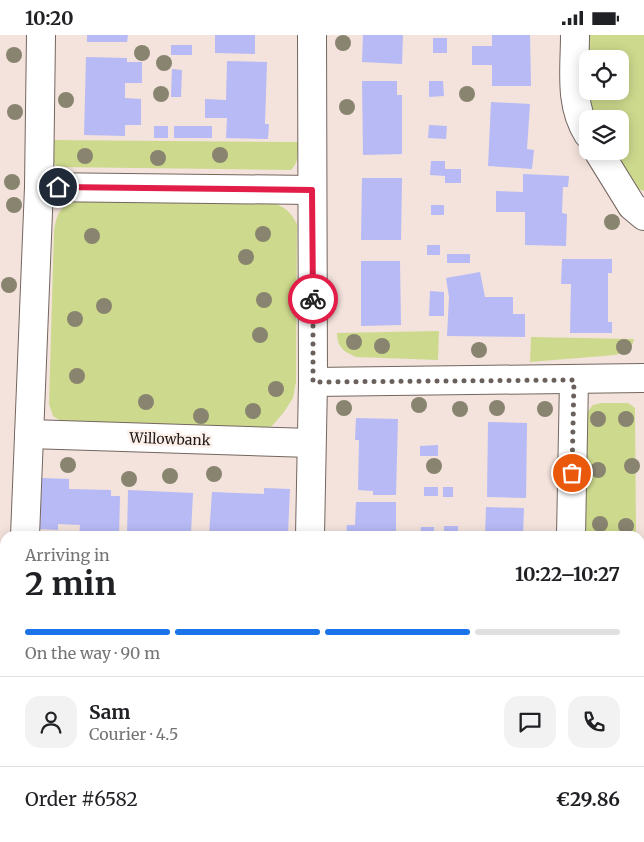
<!DOCTYPE html>
<meta charset="utf-8">
<style>
body{margin:0;font-family:Merriweather,serif;background:#f2f2f2;color:#202124;height:100vh;display:flex;flex-direction:column;font-size:19px;white-space:nowrap}
*{box-sizing:border-box;margin:0}
p{font-size:16px;color:#757577}
.icon{flex:none;width:28px;height:28px;fill:none;stroke:currentColor;stroke-width:2;stroke-linecap:round;stroke-linejoin:round}
.map{position:relative;flex:1;overflow:hidden}
.panel{position:absolute;left:0px;top:496px;width:645px;height:311px;display:flex;flex-direction:column;background:#fff;border-radius:15px 15px 0 0;box-shadow:0 2px 12px #0003}
.panel>*{flex:none}
.tools{position:absolute;left:579px;top:15px;display:grid;gap:10px}
.tools a{display:grid;place-items:center;width:50px;height:50px;border-radius:10px;background:#fff;box-shadow:0 2px 12px #0003;font-size:25px}
.pin{position:absolute;display:grid;place-items:center;width:42px;height:42px;color:#fff;margin:-21px;border:2px solid #fff;border-radius:50%;box-shadow:0 1px 5px #0007}
.courier{position:absolute;display:grid;place-items:center;width:50px;height:50px;margin:-25px;border:4px solid #e11d48;border-radius:50%;background:#fff;color:#222;box-shadow:0 1px 6px #0007}
.summary em{font-style:normal;font-weight:700}
.summary div{display:flex;flex-direction:column-reverse}
.summary{display:flex;align-items:center;justify-content:space-between;height:85px;padding:0 25px}
h1{font-size:32px;font-weight:700;line-height:38px}
.bar{display:grid;grid-template-columns:repeat(4,1fr);gap:8px 5px;align-content:center;height:60px;padding:0 25px}
.bar i{height:6px;border-radius:4px;background:#e0e0e0}
.bar .active{background:#1a73e8}
.bar p{grid-column:span 4}
.line{display:flex;align-items:center;gap:12px;padding:0 25px;border-top:1px solid #e0e0e0}
.line div{flex:1}
.round{display:grid;place-items:center;flex:none;width:52px;height:52px;border-radius:15px;background:#f2f2f2}
.status{display:flex;justify-content:space-between;align-items:center;height:35px;padding:0 25px;background:#fff;direction:ltr}
.status svg{height:14px;fill:currentColor}
.map>svg:first-child{display:block}
</style>
<div class="status"><b>10:20</b><svg viewBox="0 0 49 12"><path d="M0 12V9h3v3zM5 12V6h3v6zM10 12V3h3v9zM15 12V0h3v12zM26 1h20v11H26zM47 4h2v5h-2z"/></svg></div>
<div class="map">
<svg width="644" height="807" viewBox="0 0 644 807">
<rect width="100%" height="100%" fill="#f3e3dc"/>
<g fill="#cdda8d" fill-rule="evenodd">
<path d="M 586,0 L 644,0 L 644,156 C 632,154 620,127 613,116 L 620,116 L 620,84 L 593,84 C 580,62 586,25 586,0 ZM 588,24 L 620,24 L 620,56 L 588,56 Z"/>
<path d="M 52,105 L 298,107 C 298,118 299,127 291,135 L 57,132 L 51,124 Z"/>
<path d="M 268,166 C 284,172 289,174 297,189 L 296,347 L 293,363 L 284,377 L 272,391 L 256,398 L 61,386 L 53,381 L 49,369 L 54,196 C 57,180 58,173 74,167 Z"/>
<path d="M 439,296 L 438,325 L 356,322 C 344,317 337,312 337,298 Z"/>
<path d="M 531,302 L 634,304 C 632,315 625,317 615,320 L 530,327 Z"/>
<path d="M 601,368 L 628,368 L 635,373 L 636,501 L 581,501 L 588,376 L 593,370 Z"/>
</g>
<g fill="#b7baf5">
<path d="M 87,0 L 128,0 L 127,7 L 87,7 Z"/>
<path d="M 215,0 L 255,0 L 255,19 L 215,18 Z"/>
<path d="M 363,0 L 403,0 L 402,29 L 362,27 Z"/>
<path d="M 492,0 L 530,0 L 531,51 L 492,51 L 492,30 L 472,30 L 472,11 L 492,11 Z"/>
<rect x="433" y="3" width="14" height="15"/>
<rect x="171" y="10" width="21" height="10"/>
<path d="M 86,22 L 127,23 L 127,27 L 142,27 L 142,48 L 125,48 L 125,63 L 141,64 L 141,90 L 125,90 L 125,101 L 84,100 Z"/>
<path d="M 227,26 L 267,27 L 265,89 L 269,89 L 268,104 L 226,103 L 227,83 L 205,83 L 205,64 L 226,65 Z"/>
<path d="M 172,34 L 182,35 L 181,62 L 171,62 Z"/>
<path d="M 362,46 L 397,46 L 397,60 L 402,60 L 402,119 L 363,120 Z"/>
<path d="M 429,46 L 443,46 L 444,61 L 429,62 Z"/>
<path d="M 491,67 L 530,69 L 527,114 L 534,115 L 532,134 L 488,131 Z"/>
<path d="M 429,90 L 447,91 L 446,104 L 428,103 Z"/>
<rect x="154" y="91" width="14" height="12"/>
<rect x="174" y="91" width="38" height="12"/>
<path d="M 431,126 L 445,126 L 445,134 L 461,134 L 461,148 L 445,148 L 445,141 L 430,140 Z"/>
<path d="M 523,139 L 569,141 L 568,152 L 563,152 L 562,178 L 567,179 L 566,211 L 525,210 L 525,177 L 496,177 L 496,156 L 523,157 Z"/>
<path d="M 362,143 L 402,143 L 401,205 L 361,205 Z"/>
<rect x="431" y="170" width="13" height="10"/>
<rect x="427" y="210" width="13" height="10"/>
<rect x="447" y="219" width="23" height="9"/>
<path d="M 562,224 L 612,224 L 612,238 L 608,238 L 608,287 L 612,287 L 612,298 L 570,298 L 571,249 L 561,249 Z"/>
<path d="M 361,226 L 400,226 L 401,290 L 361,291 Z"/>
<path d="M 480,237 L 485,262 L 513,262 L 513,279 L 525,279 L 525,302 L 447,301 L 449,262 L 446,243 Z"/>
<path d="M 430,256 L 444,257 L 444,281 L 429,281 Z"/>
<path d="M 356,383 L 398,384 L 396,460 L 373,460 L 373,456 L 358,455 L 359,405 L 355,405 Z"/>
<path d="M 488,387 L 527,388 L 526,463 L 487,462 Z"/>
<path d="M 438,410 L 438,421 L 420,421 L 420,411 Z"/>
<path d="M 42,443 L 69,444 L 69,454 L 111,455 L 111,461 L 120,461 L 119,501 L 79,501 L 80,490 L 58,489 L 58,495 L 40,494 Z"/>
<rect x="424" y="452" width="14" height="9"/>
<rect x="443" y="452" width="10" height="10"/>
<path d="M 264,453 L 290,454 L 288,499 L 279,499 L 278,501 L 248,501 L 248,499 L 231,499 L 231,501 L 209,501 L 212,457 L 264,459 Z"/>
<path d="M 128,455 L 193,458 L 191,498 L 165,497 L 164,501 L 127,501 Z"/>
<path d="M 356,467 L 396,467 L 396,501 L 346,501 L 347,490 L 355,490 Z"/>
<path d="M 486,472 L 524,473 L 523,501 L 485,501 Z"/>
<rect x="444" y="491" width="14" height="10"/>
<path d="M 421,492 L 434,492 L 434,501 L 420,501 Z"/>
<path d="M 0,721 L 5,722 L 5,781 L 0,781 Z"/>
</g>
<g fill="none" stroke-linecap="round" stroke-linejoin="round">
<defs>
<g id="minor">
<path d="M 575,0 C 575,34 569,69 588,99"/>
<path d="M 598,116 L 632,171 L 644,181"/>
<path d="M 39,152 L 312,155"/>
<path d="M 313,347 L 644,343"/>
<path d="M 29,399 L 311,408"/>
<path d="M 25,501 L 39,152 L 41,0"/>
<path d="M 310,501 L 313,347 L 312,0"/>
<path d="M 571,501 L 574,345"/>
<path d="M 640,528 L 644,524"/>
</g>
</defs>
<use href="#minor" stroke="#746660" stroke-width="30"/>
<use href="#minor" stroke="#fff" stroke-width="28"/>
</g>
<g fill="#89846f">
<circle cx="343" cy="8" r="8"/>
<circle cx="142" cy="18" r="8"/>
<circle cx="14" cy="20" r="8"/>
<circle cx="164" cy="28" r="8"/>
<circle cx="161" cy="59" r="8"/>
<circle cx="467" cy="59" r="8"/>
<circle cx="66" cy="65" r="8"/>
<circle cx="347" cy="72" r="8"/>
<circle cx="15" cy="77" r="8"/>
<circle cx="220" cy="120" r="8"/>
<circle cx="85" cy="121" r="8"/>
<circle cx="158" cy="123" r="8"/>
<circle cx="12" cy="147" r="8"/>
<circle cx="14" cy="170" r="8"/>
<circle cx="612" cy="187" r="8"/>
<circle cx="263" cy="199" r="8"/>
<circle cx="92" cy="201" r="8"/>
<circle cx="246" cy="222" r="8"/>
<circle cx="9" cy="250" r="8"/>
<circle cx="264" cy="265" r="8"/>
<circle cx="104" cy="271" r="8"/>
<circle cx="75" cy="284" r="8"/>
<circle cx="260" cy="300" r="8"/>
<circle cx="354" cy="307" r="8"/>
<circle cx="382" cy="311" r="8"/>
<circle cx="624" cy="312" r="8"/>
<circle cx="479" cy="315" r="8"/>
<circle cx="77" cy="341" r="8"/>
<circle cx="276" cy="354" r="8"/>
<circle cx="146" cy="367" r="8"/>
<circle cx="419" cy="370" r="8"/>
<circle cx="344" cy="373" r="8"/>
<circle cx="497" cy="373" r="8"/>
<circle cx="460" cy="374" r="8"/>
<circle cx="545" cy="374" r="8"/>
<circle cx="253" cy="376" r="8"/>
<circle cx="201" cy="381" r="8"/>
<circle cx="598" cy="384" r="8"/>
<circle cx="626" cy="384" r="8"/>
<circle cx="68" cy="430" r="8"/>
<circle cx="434" cy="431" r="8"/>
<circle cx="632" cy="431" r="8"/>
<circle cx="598" cy="435" r="8"/>
<circle cx="214" cy="439" r="8"/>
<circle cx="170" cy="441" r="8"/>
<circle cx="129" cy="444" r="8"/>
<circle cx="600" cy="489" r="8"/>
<circle cx="626" cy="491" r="8"/>
</g>
<g fill="none" stroke-linecap="round" stroke-linejoin="round">
<path stroke="#6a615d" stroke-width="5" stroke-dasharray="0 9" d="M 313,264 L 313,347 L 574,345 L 572,438"/>
<path stroke="#e11d48" stroke-width="6" d="M 58,152 L 312,155 L 313,264"/>
</g>
<g text-anchor="middle" dominant-baseline="central" stroke-width="5" stroke-linejoin="round" paint-order="stroke">
<g font-size="14" fill="#201b18" stroke="#fef1eb">
<text transform="translate(170 404) rotate(2)">Willowbank</text>
</g>
</g>
</svg>
<div class="tools">
<a><svg class="icon" aria-label="locate" viewBox="0 0 24 24"><circle cx="12" cy="12" r="6"/><path d="M12 2v4M12 18v4M2 12h4M18 12h4"/></svg></a>
<a><svg class="icon" aria-label="layers" viewBox="0 0 24 24"><path d="M12 4l9 5-9 5-9-5zM3 14l9 5 9-5"/></svg></a>
</div>
<div class="pin" style="left:572px;top:438px;background:#ea580c"><svg class="icon" aria-label="bag" viewBox="0 0 24 24"><path d="M5 8h14l-1 12H6zM9 8a3 3 0 0 1 6 0"/></svg></div>
<div class="pin" style="left:58px;top:152px;background:#1f2937"><svg class="icon" aria-label="home" viewBox="0 0 24 24"><path d="M3 11l9-7 9 7M6 9v11h12V9"/></svg></div>
<div class="courier" style="left:313px;top:264px"><svg class="icon" aria-label="bike" viewBox="0 0 24 24"><circle cx="6" cy="16" r="4"/><circle cx="18" cy="16" r="4"/><path d="M6 16l4-8h5l3 8M10 8l3 8H6M13 5h3"/></svg></div>
<section class="panel">
<div class="summary"><div><h1>2 min</h1><p>Arriving in</p></div><em>10:22–10:27</em></div>
<div class="bar"><i class="active"></i><i class="active"></i><i class="active"></i><i></i><p>On the way · 90 m</p></div>
<div class="line" style="height:90px"><a class="round"><svg class="icon" aria-label="person" viewBox="0 0 24 24"><circle cx="12" cy="8" r="4"/><path d="M4 21q1-7 8-7t8 7"/></svg></a><div><b>Sam</b><p>Courier · 4.5</p></div><a class="round"><svg class="icon" aria-label="chat" viewBox="0 0 24 24"><path d="M4 5h16v11H9l-5 4z"/></svg></a><a class="round"><svg class="icon" aria-label="phone" viewBox="0 0 24 24"><path d="M5 4h4l2 5-3 2q2 4 5 5l2-3 5 2v4C11 20 4 13 5 4z"/></svg></a></div>
<div class="line" style="height:65px"><div>Order #6582</div><b>€29.86</b></div>
</section>
</div>
